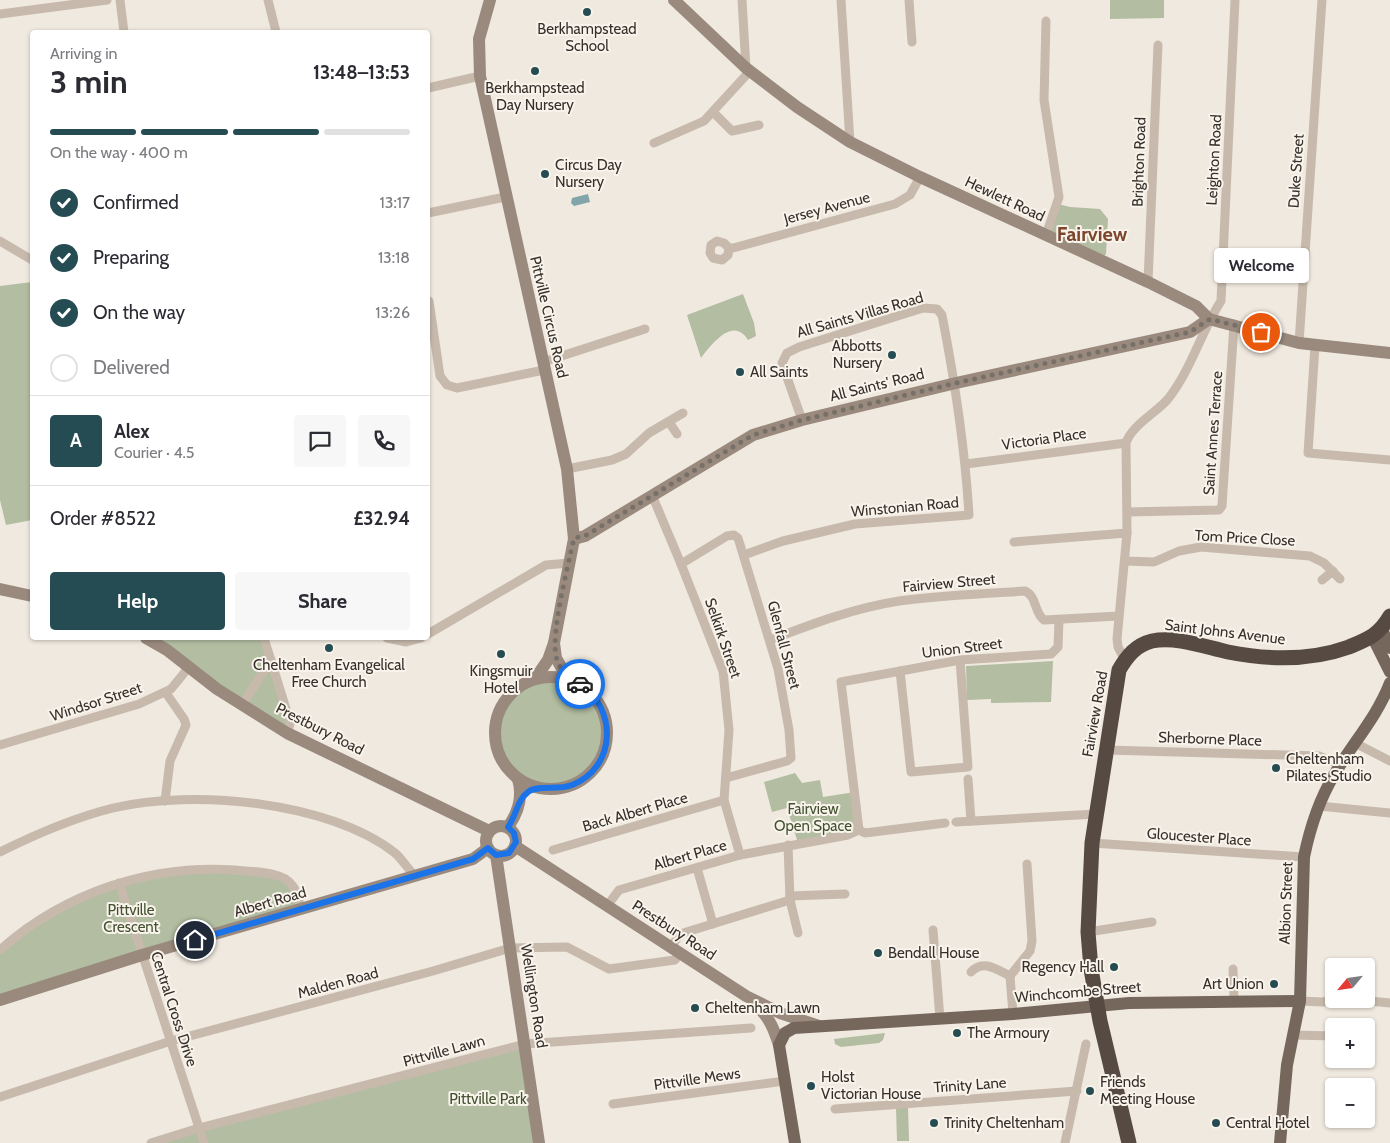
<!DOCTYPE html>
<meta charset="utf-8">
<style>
body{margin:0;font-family:Cabin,sans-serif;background:#f7f7f7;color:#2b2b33;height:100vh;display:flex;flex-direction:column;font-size:19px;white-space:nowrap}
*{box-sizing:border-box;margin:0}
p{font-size:16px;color:#7c7c81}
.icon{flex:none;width:28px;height:28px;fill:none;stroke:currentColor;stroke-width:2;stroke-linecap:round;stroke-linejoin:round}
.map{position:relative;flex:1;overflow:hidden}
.drawer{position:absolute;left:30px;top:30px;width:400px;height:610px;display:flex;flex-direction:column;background:#fff;border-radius:5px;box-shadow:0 1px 4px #0004}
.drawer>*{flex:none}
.needle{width:32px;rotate:241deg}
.buttons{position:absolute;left:1325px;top:958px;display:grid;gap:10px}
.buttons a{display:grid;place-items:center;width:50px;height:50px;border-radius:5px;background:#fff;box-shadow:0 1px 4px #0004;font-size:25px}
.pin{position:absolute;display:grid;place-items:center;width:42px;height:42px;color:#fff;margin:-21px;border:2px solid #fff;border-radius:50%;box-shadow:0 1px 5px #0007}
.courier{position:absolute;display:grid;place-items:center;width:50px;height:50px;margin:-25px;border:4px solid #1a73e8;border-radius:50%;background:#fff;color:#222;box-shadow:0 1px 6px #0007}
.bubble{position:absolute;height:35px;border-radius:5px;background:#fff;box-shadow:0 1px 4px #0004;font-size:16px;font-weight:700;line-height:35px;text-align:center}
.headline em{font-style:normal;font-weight:700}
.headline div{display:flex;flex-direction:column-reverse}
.headline{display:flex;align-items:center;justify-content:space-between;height:85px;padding:0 20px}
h1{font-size:32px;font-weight:700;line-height:38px}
.bar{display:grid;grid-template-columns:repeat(4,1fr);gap:8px 5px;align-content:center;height:60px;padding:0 20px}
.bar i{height:6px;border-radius:4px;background:#e1e1e2}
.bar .current{background:#254c53}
.bar p{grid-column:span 4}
.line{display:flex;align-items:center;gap:12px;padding:0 20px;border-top:1px solid #e1e1e2}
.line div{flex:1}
.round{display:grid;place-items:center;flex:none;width:52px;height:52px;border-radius:5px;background:#f7f7f7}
ol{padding:0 20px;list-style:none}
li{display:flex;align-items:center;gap:15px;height:55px}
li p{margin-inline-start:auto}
li .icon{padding:5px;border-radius:50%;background:#254c53;color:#fff;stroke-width:4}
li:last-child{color:#7c7c81}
li i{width:28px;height:28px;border:2px solid #e1e1e2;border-radius:50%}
.primary-button{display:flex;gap:10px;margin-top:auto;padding:10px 20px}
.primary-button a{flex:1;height:58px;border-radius:5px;background:#254c53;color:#fff;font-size:20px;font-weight:700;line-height:58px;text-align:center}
.primary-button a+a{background:#f7f7f7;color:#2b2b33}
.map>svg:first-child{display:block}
</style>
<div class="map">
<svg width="1390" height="1143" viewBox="0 0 1390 1143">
<rect width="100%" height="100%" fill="#f0e9df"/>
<g fill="#b2bda1">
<path d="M 1110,0 L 1164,0 L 1164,18 L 1110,19 Z"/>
<path d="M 1058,204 L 1070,207 L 1100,209 L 1108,219 L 1106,254 L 1100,260 L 1046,235 Z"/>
<path d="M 32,282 L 32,520 L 6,525 L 0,500 L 0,286 Z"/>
<path d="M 743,294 L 754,323 L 756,336 L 748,340 C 733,316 712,344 701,358 L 687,315 Z"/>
<path d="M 156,638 L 264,638 L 287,712 L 287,733 Z"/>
<path d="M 1053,661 L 1051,702 L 991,703 L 991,699 L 967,700 L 966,666 Z"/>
<circle cx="552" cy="733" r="52"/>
<path d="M 795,773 L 802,783 L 820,780 L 823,797 L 855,792 L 859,830 L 798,843 L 787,808 L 772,812 L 764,782 Z"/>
<path d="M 187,870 L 284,878 L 301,910 L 0,1000 L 0,950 L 7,944 L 96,891 Z"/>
<path d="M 885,1033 L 883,1040 L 879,1043 L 841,1047 L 835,1044 L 834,1039 Z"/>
<path d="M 525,1044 L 539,1143 L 156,1143 Z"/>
<path d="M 908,1106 L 909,1141 L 897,1141 L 896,1107 Z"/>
</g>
<path fill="#82a5aa" d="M 588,194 L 590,202 L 574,206 L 571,203 L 572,198 Z"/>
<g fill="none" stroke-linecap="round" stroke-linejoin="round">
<g stroke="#c7baac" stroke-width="9">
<path d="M 120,0 L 124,32"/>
<path d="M 268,0 L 276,32"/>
<path d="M 742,0 L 746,68"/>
<path d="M 841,0 L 850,142"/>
<path d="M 909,0 L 912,42"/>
<path d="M 0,14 L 107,0"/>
<path d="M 1046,21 L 1044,100 L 1059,197 L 1046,235"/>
<path d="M 428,88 L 480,76"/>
<path d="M 713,112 L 732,131 L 759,125"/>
<path d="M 654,143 L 704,121 L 750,71"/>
<path d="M 428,213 L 505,197"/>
<path d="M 0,241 L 32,260"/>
<path d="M 729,248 L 728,255 L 722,260 L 713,258 L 710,253 L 711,245 L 717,241 L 724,243 L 729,248 L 733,248 L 895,204 L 910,195 L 920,177"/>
<path d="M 1148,282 L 1158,45"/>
<path d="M 429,301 L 440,376 L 447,385 L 457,388 L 544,370"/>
<path d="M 1299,343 L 1322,0"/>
<path d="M 1315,346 L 1308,453 L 1390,460"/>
<path d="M 543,362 L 645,329"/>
<path d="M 669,422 L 677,434"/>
<path d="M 966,464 L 1126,443"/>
<path d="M 567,469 L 612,460 L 626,454 L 649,433 L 683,413"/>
<path d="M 652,495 L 681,564 L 723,671 L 729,730 L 724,800 L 740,855"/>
<path d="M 1127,512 L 1219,510 L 1222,506 L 1234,324"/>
<path d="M 1014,542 L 1127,533"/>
<path d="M 744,555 L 783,541 L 855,524 L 969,515 C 965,448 955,382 942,315 L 937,309 L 923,308 L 799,347 L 787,353 L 782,363 L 802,420"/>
<path d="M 1125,561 L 1154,562 L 1179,551 L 1201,547 L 1310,556 L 1324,563 L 1340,579"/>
<path d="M 681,564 L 727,536 L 734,535 L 738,538 L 778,669 L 789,730 L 791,758 L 787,761 L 726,778"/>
<path d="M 1322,580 L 1333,571"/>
<path d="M 428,634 L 546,565 L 569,563"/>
<path d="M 264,638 L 287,712 L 290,724 L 287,733"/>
<path d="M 387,638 L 406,642 L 421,638"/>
<path d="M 770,640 C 812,624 854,608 899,601 C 941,595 983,594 1025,591 C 1037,596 1034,613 1044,620 L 1119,616"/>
<path d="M 1125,660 L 1118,647 L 1117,639 L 1127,533 L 1126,443 C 1131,426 1156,413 1168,399 C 1191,370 1201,332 1221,301 L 1235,0"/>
<path d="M 900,671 L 911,772 L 968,767 L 960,660"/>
<path d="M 242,705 L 271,660"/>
<path d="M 1355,743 L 1390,761"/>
<path d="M 0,745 L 139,704 L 171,689 L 189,667"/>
<path d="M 1107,750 L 1319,756 L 1340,765"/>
<path d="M 968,779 L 971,821"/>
<path d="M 165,801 L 170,761 L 186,725 L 184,719 L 166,693"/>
<path d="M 1319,806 L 1390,813"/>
<path d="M 956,822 L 1096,814"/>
<path d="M 859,830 L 841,682 L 960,660 L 1051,654 L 1058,647 L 1059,620"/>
<path d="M 1092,843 L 1304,857"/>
<path d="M 788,845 L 790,900 L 798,933"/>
<path d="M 553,850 L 724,800"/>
<path d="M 0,852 C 36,834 73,818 113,808 C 193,789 328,801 395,853 C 402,859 408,869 415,876"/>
<path d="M 697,868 L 713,924"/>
<path d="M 119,883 L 204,1143"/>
<path d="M 790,896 L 845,894"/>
<path d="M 607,906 L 619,890 L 740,855 L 848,835 L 859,830 L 865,833 L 945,823"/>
<path d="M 933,930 L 940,1019"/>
<path d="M 1088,932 L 1152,922"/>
<path d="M 671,947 L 680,934 L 790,900"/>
<path d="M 0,950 C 64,893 150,864 235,870 C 251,872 282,871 292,885 C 298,892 299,902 301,910"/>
<path d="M 1233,969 L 1234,1002"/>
<path d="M 971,972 C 983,959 996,969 1010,976 L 1030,951 L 1032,941 L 1027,864"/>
<path d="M 1010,976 L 1013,1014"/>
<path d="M 1350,999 L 1390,1003"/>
<path d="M 1300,1001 L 1323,1002 L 1338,999"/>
<path d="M 1293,1035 L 1334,1036"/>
<path d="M 0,1097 L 171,1041 L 433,971 L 510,948 L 567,947 L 609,969 L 675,960 L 680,953"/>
<path d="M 613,1104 L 785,1081"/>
<path d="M 835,1109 L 1077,1091"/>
<path d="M 151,1143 L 199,1128 L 525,1044 L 751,1028"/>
<path d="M 1065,1143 L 1086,1044"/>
</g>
<g stroke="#9a8a7e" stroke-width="12">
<path d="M 490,0 L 479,39 L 480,76 L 567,469 L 574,539 L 554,643 L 548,660 L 535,679"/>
<path d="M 674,0 L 746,68 L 797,107 L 850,142 L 920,177 L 1148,282 L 1196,306 L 1209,319 L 1299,343 L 1390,353"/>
<path d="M 574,539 L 585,536 L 753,435 L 802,420 L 956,383 L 1190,332 L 1209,319"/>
<path d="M 0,589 L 32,596"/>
<path d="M 146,638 L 167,650 L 217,689 L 287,733 L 489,831"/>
<path d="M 554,643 L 556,658 L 568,679"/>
<circle cx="551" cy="733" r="56"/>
<circle cx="501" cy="841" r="15"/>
<path d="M 508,827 C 518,813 523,796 518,779"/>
<path d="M 515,846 L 746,996 L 780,1013 L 819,1026"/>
<path d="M 496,855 L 539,1143"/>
<path d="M 0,1000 L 142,955 L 473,859 L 488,848"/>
<path d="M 757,1006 C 769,1017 774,1029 779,1045"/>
</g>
<g stroke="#76675d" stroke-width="12">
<path d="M 1382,629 L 1390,648"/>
<path d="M 1372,636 L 1390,672"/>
<path d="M 795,1143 L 779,1045 L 785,1033 L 794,1028 L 1013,1014 L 1129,1003 L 1300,1001"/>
<path d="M 1280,1143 L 1287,1065 L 1300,1001 L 1304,857 C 1310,828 1319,800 1334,775 C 1352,744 1377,717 1390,683"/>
</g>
<path stroke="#564a42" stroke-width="15" d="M 1129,1143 L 1100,1021 L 1091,969 L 1088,932 L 1092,843 L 1119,670 C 1127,656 1136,645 1152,641 C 1176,636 1205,647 1228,652 C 1268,660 1310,661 1349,647 C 1368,639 1379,635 1390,616"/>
</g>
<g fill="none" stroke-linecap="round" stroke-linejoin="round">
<path stroke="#777069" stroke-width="5" stroke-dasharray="0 9" d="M 580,684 C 568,678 559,670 556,656 C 551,632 568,566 574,538 L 585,536 L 753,435 L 802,420 L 956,383 L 1190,332 L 1210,319 L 1261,332"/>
<path stroke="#1a73e8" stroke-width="6" d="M 195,940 L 473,859 L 488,848 L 496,855 L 509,853 L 516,842 L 514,833 L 508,827 C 516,816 517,800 528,792 C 538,784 558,791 572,785 C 616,768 618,709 580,684"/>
</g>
<g fill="#254c53" stroke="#f8f3eb" stroke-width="2">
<circle cx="587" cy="12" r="5"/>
<circle cx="535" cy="71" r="5"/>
<circle cx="545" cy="174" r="5"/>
<circle cx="892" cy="355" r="5"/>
<circle cx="740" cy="372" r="5"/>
<circle cx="329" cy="648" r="5"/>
<circle cx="501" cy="654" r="5"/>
<circle cx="1276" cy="768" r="5"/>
<circle cx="878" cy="953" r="5"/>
<circle cx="1114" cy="967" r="5"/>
<circle cx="1274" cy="984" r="5"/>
<circle cx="695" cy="1008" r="5"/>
<circle cx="957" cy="1033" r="5"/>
<circle cx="811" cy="1086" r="5"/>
<circle cx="1090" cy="1091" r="5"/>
<circle cx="934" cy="1123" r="5"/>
<circle cx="1216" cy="1123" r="5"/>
</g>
<g text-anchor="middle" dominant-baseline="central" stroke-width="4" stroke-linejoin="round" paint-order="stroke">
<g font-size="15" fill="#362f2a" stroke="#f8f3eb" text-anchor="start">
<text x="587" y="29" text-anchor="middle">Berkhampstead<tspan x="587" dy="17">School</tspan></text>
<text x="535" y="88" text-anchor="middle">Berkhampstead<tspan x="535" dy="17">Day Nursery</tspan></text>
<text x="555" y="165">Circus Day<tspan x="555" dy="17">Nursery</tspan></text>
<text x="882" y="346" text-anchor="end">Abbotts<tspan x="882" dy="17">Nursery</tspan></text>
<text x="750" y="372">All Saints</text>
<text x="329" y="665" text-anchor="middle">Cheltenham Evangelical<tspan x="329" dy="17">Free Church</tspan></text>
<text x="501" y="671" text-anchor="middle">Kingsmuir<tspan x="501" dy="17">Hotel</tspan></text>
<text x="1286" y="759">Cheltenham<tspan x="1286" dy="17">Pilates Studio</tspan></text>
<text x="888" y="953">Bendall House</text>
<text x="1104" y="967" text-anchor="end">Regency Hall</text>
<text x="1264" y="984" text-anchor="end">Art Union</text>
<text x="705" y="1008">Cheltenham Lawn</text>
<text x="967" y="1033">The Armoury</text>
<text x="821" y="1077">Holst<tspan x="821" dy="17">Victorian House</tspan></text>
<text x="1100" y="1082">Friends<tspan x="1100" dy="17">Meeting House</tspan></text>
<text x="944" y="1123">Trinity Cheltenham</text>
<text x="1226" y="1123">Central Hotel</text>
</g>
<g font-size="15" fill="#362f2a" stroke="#f8f3eb">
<text transform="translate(1214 160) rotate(-87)">Leighton Road</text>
<text transform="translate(1139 162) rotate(-88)">Brighton Road</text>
<text transform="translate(1296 171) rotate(-86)">Duke Street</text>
<text transform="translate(1005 199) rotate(25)">Hewlett Road</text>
<text transform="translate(827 208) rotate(-15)">Jersey Avenue</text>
<text transform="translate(860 315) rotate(-16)">All Saints Villas Road</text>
<text transform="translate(549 317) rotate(77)">Pittville Circus Road</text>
<text transform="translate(877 385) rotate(-14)">All Saints' Road</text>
<text transform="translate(1213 433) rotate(-86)">Saint Annes Terrace</text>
<text transform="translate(1044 439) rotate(-8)">Victoria Place</text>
<text transform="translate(905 507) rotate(-5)">Winstonian Road</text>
<text transform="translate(1245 538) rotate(3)">Tom Price Close</text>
<text transform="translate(949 583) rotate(-5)">Fairview Street</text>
<text transform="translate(1225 632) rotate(7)">Saint Johns Avenue</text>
<text transform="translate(723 638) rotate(71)">Selkirk Street</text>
<text transform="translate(784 645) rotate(75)">Glenfall Street</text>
<text transform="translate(962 648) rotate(-7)">Union Street</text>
<text transform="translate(96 702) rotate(-18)">Windsor Street</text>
<text transform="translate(1095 714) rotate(-80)">Fairview Road</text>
<text transform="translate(320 729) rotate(27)">Prestbury Road</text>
<text transform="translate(1210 739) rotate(2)">Sherborne Place</text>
<text transform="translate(635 812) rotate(-16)">Back Albert Place</text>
<text transform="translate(1199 837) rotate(4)">Gloucester Place</text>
<text transform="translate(690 855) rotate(-16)">Albert Place</text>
<text transform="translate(270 902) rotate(-16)">Albert Road</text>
<text transform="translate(1286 903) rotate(-88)">Albion Street</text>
<text transform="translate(674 930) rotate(33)">Prestbury Road</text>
<text transform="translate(338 983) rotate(-15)">Malden Road</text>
<text transform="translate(1078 992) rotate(-5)">Winchcombe Street</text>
<text transform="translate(534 996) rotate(81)">Wellington Road</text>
<text transform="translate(174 1009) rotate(72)">Central Cross Drive</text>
<text transform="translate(444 1051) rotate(-15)">Pittville Lawn</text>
<text transform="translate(697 1079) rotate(-8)">Pittville Mews</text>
<text transform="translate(970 1085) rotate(-4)">Trinity Lane</text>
</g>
<g font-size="15" fill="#435131" stroke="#f8f3eb">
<text x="813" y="809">Fairview<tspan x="813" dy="17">Open Space</tspan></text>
<text x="131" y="910">Pittville<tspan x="131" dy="17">Crescent</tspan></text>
<text x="488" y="1099">Pittville Park</text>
</g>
<g font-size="20" font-weight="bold" fill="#7b462d" stroke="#f8f3eb">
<text x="1092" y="234">Fairview</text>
</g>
</g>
</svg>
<div class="buttons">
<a><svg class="needle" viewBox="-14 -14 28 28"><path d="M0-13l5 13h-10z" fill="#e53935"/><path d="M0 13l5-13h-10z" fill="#7c7c81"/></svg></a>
<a>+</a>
<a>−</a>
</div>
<div class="pin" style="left:1261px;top:332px;background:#ea580c"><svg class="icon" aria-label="bag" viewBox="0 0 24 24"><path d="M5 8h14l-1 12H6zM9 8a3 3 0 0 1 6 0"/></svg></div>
<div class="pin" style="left:195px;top:940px;background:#1f2937"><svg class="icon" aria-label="home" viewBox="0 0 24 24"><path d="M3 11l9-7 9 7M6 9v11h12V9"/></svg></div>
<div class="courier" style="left:580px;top:684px"><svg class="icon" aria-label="car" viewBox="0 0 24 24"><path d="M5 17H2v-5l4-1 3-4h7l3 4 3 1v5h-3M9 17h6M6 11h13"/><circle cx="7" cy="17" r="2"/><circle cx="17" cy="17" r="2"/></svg></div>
<div class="bubble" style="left:1214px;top:248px;width:95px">Welcome</div>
<section class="drawer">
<div class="headline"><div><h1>3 min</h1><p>Arriving in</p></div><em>13:48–13:53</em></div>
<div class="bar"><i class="current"></i><i class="current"></i><i class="current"></i><i></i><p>On the way · 400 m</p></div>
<ol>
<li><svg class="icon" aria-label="check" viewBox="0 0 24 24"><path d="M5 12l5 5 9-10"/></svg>Confirmed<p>13:17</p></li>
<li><svg class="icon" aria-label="check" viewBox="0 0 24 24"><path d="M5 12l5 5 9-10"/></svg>Preparing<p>13:18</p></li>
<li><svg class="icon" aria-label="check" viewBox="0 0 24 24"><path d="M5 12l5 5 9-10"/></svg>On the way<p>13:26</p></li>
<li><i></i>Delivered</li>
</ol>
<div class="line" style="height:90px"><b class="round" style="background:#254c53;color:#fff">A</b><div><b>Alex</b><p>Courier · 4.5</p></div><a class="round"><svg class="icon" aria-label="chat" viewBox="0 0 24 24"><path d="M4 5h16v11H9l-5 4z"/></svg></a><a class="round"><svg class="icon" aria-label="phone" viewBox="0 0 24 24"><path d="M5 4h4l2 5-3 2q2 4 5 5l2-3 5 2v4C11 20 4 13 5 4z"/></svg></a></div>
<div class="line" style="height:65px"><div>Order #8522</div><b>£32.94</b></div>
<div class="primary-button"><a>Help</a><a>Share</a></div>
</section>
</div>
